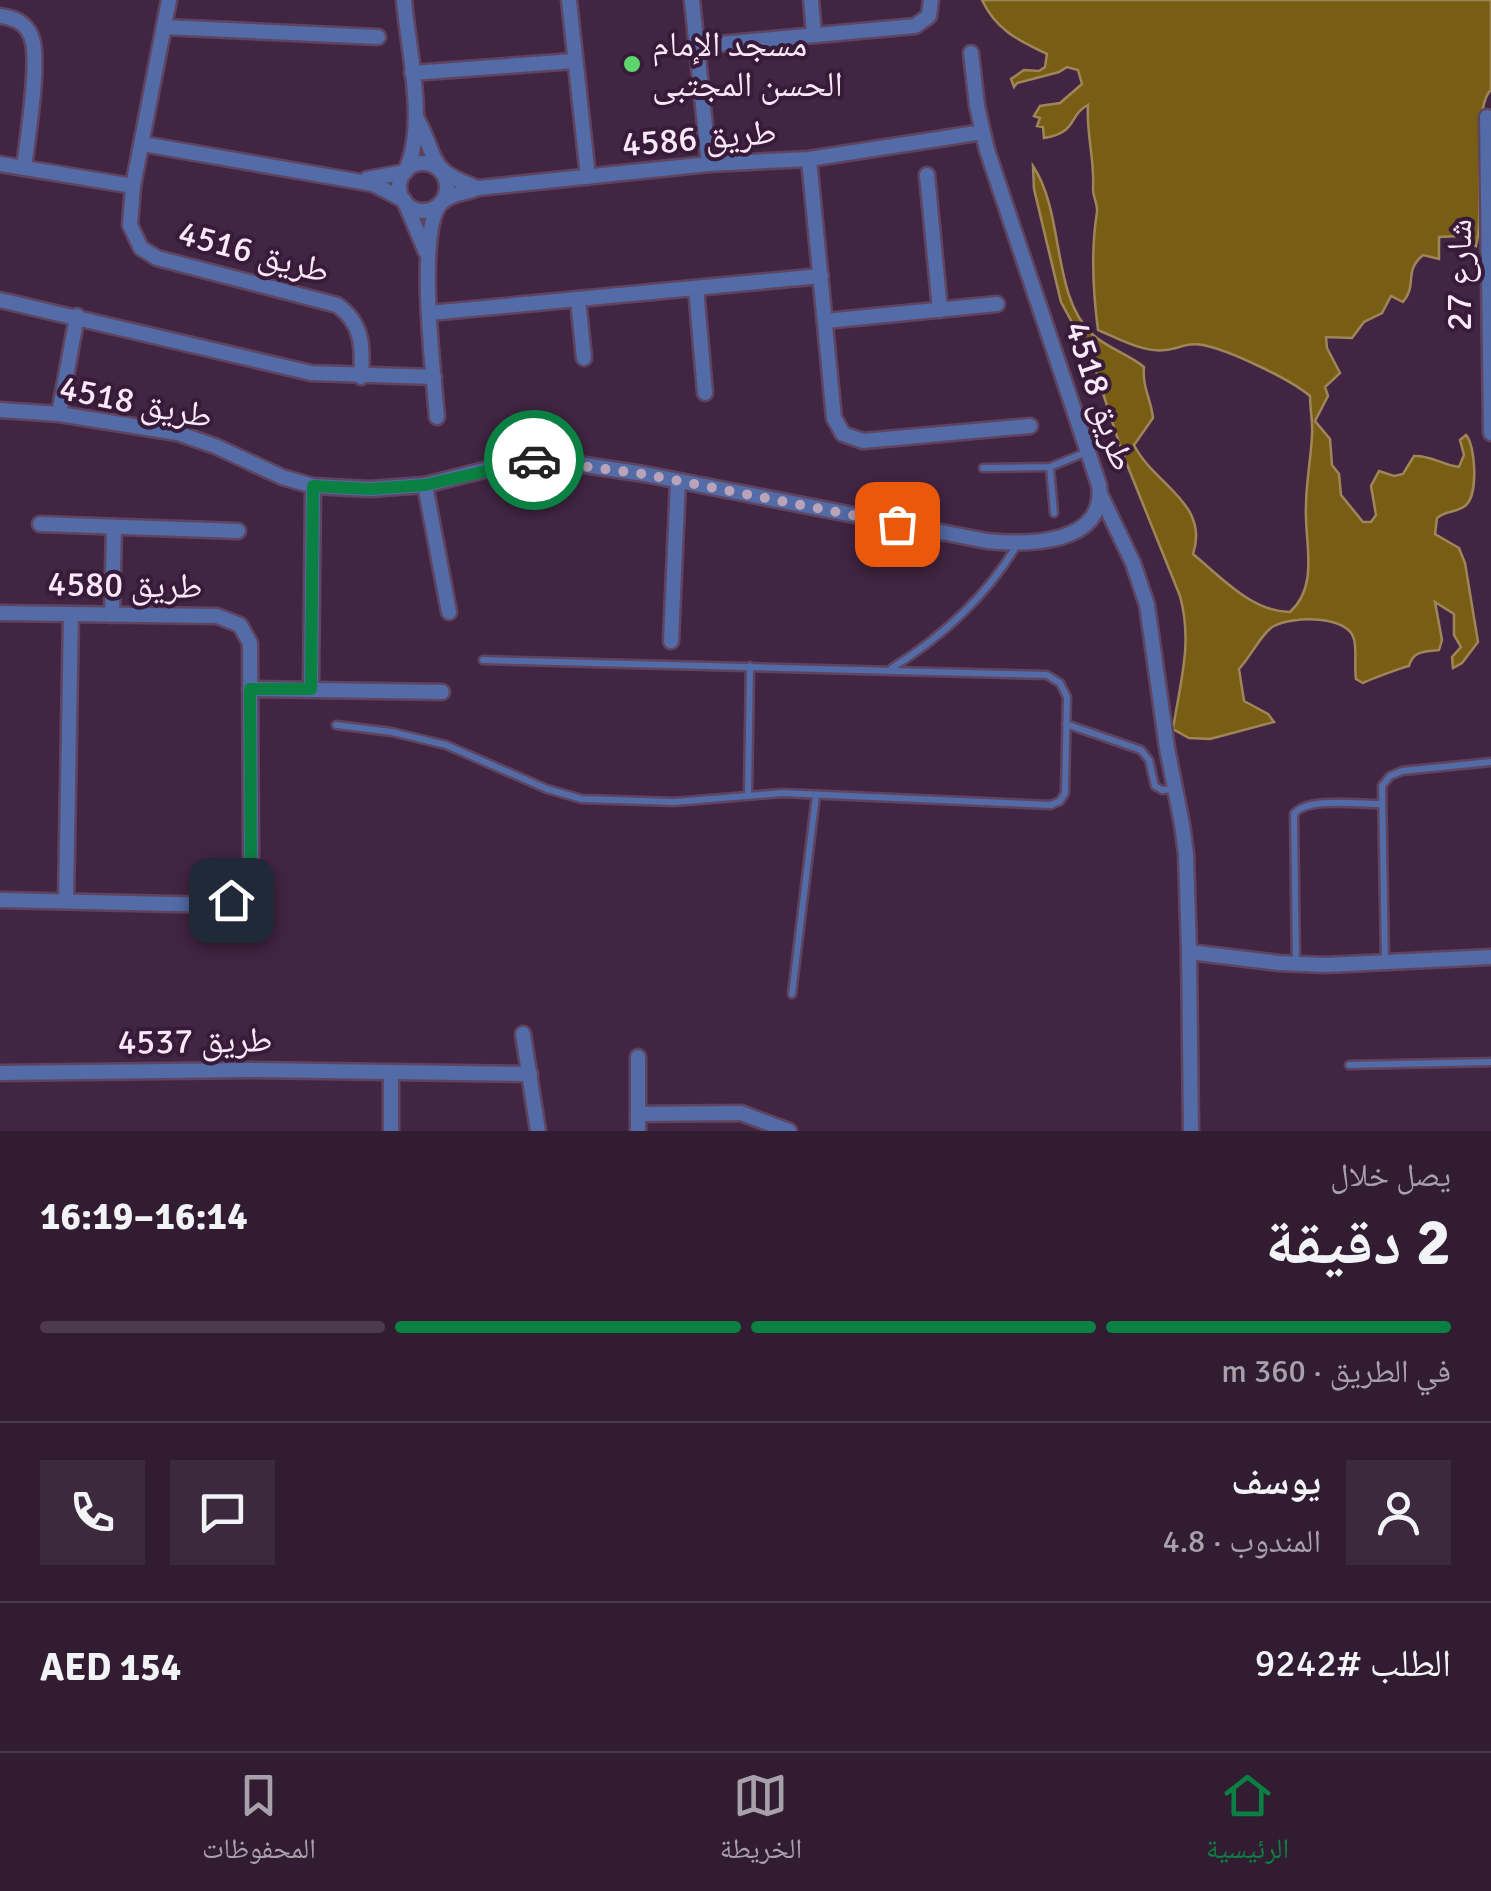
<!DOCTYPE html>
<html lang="ar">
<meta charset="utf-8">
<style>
body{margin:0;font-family:Signika,"Noto Naskh Arabic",sans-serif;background:#3d293e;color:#f1f3f6;direction:rtl;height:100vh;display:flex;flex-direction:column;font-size:38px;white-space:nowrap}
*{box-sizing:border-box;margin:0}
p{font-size:32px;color:#a8a1ac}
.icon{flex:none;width:55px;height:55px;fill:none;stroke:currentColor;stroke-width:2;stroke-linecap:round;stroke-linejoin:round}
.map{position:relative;height:1131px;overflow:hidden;direction:ltr}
.side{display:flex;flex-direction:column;background:#321c32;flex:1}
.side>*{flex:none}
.pin{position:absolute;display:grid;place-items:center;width:85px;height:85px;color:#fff;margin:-42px;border-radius:20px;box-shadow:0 5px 15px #0006}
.courier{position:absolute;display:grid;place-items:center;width:100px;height:100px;margin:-50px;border:8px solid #0b8043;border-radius:50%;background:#fff;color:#222;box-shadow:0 2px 12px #0007}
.head em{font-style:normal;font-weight:800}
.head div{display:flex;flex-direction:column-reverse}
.head{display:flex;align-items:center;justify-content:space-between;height:170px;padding:0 40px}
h1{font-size:65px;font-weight:800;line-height:75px}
.bar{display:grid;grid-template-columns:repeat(4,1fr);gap:15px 10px;align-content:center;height:120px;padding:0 40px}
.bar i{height:12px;border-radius:8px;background:#4d3a4d}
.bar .on{background:#0b8043}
.bar p{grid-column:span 4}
.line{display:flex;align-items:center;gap:25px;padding:0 40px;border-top:2px solid #4d3a4d}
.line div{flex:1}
.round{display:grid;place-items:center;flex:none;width:105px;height:105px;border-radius:0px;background:#3d293e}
.menu{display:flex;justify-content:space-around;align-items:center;height:140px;border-top:2px solid #4d3a4d;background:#321c32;font-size:28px;color:#a8a1ac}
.menu a{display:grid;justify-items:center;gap:5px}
.menu .on{color:#0b8043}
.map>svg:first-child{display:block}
</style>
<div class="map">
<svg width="1491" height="1131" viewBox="0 0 1491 1131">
<rect width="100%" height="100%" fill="#422543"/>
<path fill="#785d14" stroke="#9f8659" stroke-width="2.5" d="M 982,0 L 1491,0 L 1491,90 C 1471,107 1485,215 1476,246 L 1461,236 L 1439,237 L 1439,259 L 1423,255 C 1403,272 1418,284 1403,302 L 1391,296 L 1382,313 L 1364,322 L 1352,338 L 1326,337 L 1327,348 L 1340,373 L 1325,387 L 1328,396 L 1315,421 L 1330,439 L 1332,465 L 1339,474 L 1341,495 L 1363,522 L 1371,522 L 1376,515 L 1371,486 L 1379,471 L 1394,476 L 1403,474 L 1414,456 C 1431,455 1442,465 1459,467 L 1464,455 L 1460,440 L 1466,435 C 1476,446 1478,495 1466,505 C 1458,513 1446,510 1437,518 L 1435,534 L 1459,548 L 1465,563 L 1478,642 L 1462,663 L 1453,668 L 1452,657 L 1461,647 L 1454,635 L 1454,614 L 1435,602 L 1442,640 L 1439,650 C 1425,652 1413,650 1409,666 C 1403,667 1366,681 1363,683 L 1356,679 C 1354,666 1357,651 1354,639 C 1348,615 1292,616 1274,626 C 1262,632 1250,658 1239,669 L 1244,701 L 1268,714 L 1274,722 L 1210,739 L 1189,738 L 1173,729 C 1180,683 1193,643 1180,596 L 1122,452 L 1092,359 L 1061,302 L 1034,189 L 1033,166 C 1065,214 1051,295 1092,334 C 1107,348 1128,354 1144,367 C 1142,387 1151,399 1153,418 L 1134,445 C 1154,485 1210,503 1193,554 C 1221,577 1252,612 1290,612 C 1320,585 1304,541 1306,506 C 1306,482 1311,459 1312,435 C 1313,423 1310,409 1310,396 C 1290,379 1229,350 1203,345 C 1187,342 1179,349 1165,350 C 1144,353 1117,338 1098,330 C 1093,292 1091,249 1097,212 C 1098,204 1093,197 1093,189 C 1095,160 1086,134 1088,105 C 1068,115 1078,133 1044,138 L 1043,127 L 1037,126 L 1040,118 L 1034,116 L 1040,106 L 1060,103 L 1082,84 L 1078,70 L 1067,67 L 1059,72 L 1017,83 L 1014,87 L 1011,79 L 1024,70 L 1039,71 L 1045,67 L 1047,54 C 1018,40 996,30 982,0 Z"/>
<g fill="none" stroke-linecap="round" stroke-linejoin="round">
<defs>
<g id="lane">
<path d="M 1050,467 L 1054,513"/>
<path d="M 983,468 L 1050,467 L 1087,452"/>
<path d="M 892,668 C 943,636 986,597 1017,545"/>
<path d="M 1066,724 L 1141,750 L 1149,760 L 1155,786 L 1162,790 L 1175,789"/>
<path d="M 336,725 L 392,732 L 446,745 L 547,789 L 582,799 L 675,802 L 782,793 L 1051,805 L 1060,801 L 1065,793 L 1067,697 L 1060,683 L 1047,675 L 483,660"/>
<path d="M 748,795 L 750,666"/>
<path d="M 1385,961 L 1382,786 L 1390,776 L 1402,771 L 1491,762"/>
<path d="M 1296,963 L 1294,814 C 1306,797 1358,804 1380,804"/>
<path d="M 792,994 L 816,795"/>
<path d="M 1349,1065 L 1491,1062"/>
</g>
<g id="street">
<path d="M 169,0 L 133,186 L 130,225 L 141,248 L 157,258 L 337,305 C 363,323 363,348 361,377"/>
<path d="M 569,0 L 588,177"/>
<path d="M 692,0 L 709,164"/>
<path d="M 811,0 L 814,34"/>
<path d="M 0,16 C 14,18 25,22 31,36 C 41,57 27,141 24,168"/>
<path d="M 164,27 L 378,37"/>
<path d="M 697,46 L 915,26 L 929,16 L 931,0"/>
<path d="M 412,73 L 574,61"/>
<path d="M 1487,117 L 1491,433"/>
<path d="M 417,119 C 439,160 426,170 478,188"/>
<path d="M 143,144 L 373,184 L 404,200 L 426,252"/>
<path d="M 809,159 L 834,418 L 843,434 L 863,441 L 1030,426"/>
<circle cx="423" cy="187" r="24"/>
<path d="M 0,164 L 133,186"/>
<path d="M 927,175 L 940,310"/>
<path d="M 367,179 L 405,172 C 428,127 408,50 404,0"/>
<path d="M 696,288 L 705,393"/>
<path d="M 578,299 L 584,358"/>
<path d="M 0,300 L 311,373 L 434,377"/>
<path d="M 430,313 L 821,276"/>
<path d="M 825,321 L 997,304"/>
<path d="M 0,410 L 59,414 L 177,433 L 215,446 L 282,477 L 313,486 L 370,489 L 425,485 L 520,461 L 545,459 L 644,474 L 987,541 C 1027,545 1107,545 1099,485 L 987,150 L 977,106 L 971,53"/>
<path d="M 59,414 L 77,316"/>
<path d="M 437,417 C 434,377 415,226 442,202 C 451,193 467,193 478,188 L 709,164 L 809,159 L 983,132"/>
<path d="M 425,485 L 449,612"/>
<path d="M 1101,496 L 1133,563 L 1147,605 L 1167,748 L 1182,824 L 1186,854 L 1189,952 L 1191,1131"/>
<path d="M 40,524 L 238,531"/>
<path d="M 0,613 L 217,616 L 240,625 L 250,643 L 251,861 C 250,885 240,897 217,905 L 0,900"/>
<path d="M 112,615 L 114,527"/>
<path d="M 671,641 L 678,481"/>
<path d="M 250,689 L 442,692"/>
<path d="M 311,689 L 313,486"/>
<path d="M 66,901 L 71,614"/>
<path d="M 1189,952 L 1279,963 L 1326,965 L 1491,957"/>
<path d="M 523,1034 L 538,1131"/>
<path d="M 391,1072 L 391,1131"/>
<path d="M 0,1073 L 249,1070 L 530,1074"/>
<path d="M 638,1114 L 741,1113 L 789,1131"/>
<path d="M 638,1131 L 638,1057"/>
</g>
</defs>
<use href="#lane" stroke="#5f4460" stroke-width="11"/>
<use href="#street" stroke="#5f4460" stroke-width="19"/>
<use href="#lane" stroke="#536ba6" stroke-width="6"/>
<use href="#street" stroke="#536ba6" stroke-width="14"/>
</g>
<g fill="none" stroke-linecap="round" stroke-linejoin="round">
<path stroke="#baa3b9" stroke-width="10" stroke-dasharray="0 18" d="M 534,460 L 644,474 L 897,524"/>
<path stroke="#0b8043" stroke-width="12" d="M 231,900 L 242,892 L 251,872 L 250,689 L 311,689 L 313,486 L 370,489 L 425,485 L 534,460"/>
</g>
<circle fill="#5cd56d" stroke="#381b38" stroke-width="4" cx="632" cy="64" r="10"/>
<g text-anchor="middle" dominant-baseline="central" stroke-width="8" stroke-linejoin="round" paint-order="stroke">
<g font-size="35" fill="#fae7f9" stroke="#381b38" text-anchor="start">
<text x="652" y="44">مسجد الإمام<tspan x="652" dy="40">الحسن المجتبى</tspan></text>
</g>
<g font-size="35" fill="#fae7f9" stroke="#381b38">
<text transform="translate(699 138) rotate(-5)">طريق 4586</text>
<text transform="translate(254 252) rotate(15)">طريق 4516</text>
<text transform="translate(1459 275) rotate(-90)">شارع 27</text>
<text transform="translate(1100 396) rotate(72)">طريق 4518</text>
<text transform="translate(136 402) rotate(11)">طريق 4518</text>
<text transform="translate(125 585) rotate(1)">طريق 4580</text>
<text transform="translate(195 1041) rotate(-1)">طريق 4537</text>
</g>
</g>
</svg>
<div class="pin" style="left:897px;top:524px;background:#ea580c"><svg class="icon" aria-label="bag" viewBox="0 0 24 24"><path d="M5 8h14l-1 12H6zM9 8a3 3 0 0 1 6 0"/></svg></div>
<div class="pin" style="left:231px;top:900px;background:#1f2937"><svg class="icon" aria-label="home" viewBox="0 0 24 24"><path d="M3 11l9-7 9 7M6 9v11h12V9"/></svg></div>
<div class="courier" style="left:534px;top:460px"><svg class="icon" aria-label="car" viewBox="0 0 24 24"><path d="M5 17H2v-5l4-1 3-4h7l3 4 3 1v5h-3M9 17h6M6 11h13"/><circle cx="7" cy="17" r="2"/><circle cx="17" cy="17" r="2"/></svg></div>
</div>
<section class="side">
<div class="head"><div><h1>2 دقيقة</h1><p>يصل خلال</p></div><em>16:14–16:19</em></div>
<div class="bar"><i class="on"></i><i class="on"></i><i class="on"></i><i></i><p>في الطريق · 360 m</p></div>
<div class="line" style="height:180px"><a class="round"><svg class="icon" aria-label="person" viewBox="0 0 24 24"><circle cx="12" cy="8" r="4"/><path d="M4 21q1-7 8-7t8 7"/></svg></a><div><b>يوسف</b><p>المندوب · 4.8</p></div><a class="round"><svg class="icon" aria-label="chat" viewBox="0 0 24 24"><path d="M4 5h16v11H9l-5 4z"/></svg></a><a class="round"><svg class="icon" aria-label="phone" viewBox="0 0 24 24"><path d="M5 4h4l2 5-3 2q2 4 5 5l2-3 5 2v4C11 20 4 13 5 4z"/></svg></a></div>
<div class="line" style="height:130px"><div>الطلب #9242</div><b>AED 154</b></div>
</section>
<nav class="menu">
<a class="on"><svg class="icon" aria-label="home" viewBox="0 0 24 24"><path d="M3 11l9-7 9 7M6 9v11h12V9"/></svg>الرئيسية</a>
<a><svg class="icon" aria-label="map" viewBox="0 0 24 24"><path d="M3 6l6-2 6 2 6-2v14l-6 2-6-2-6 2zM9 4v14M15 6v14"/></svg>الخريطة</a>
<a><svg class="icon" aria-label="saved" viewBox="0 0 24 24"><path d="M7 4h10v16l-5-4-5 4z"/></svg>المحفوظات</a>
</nav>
